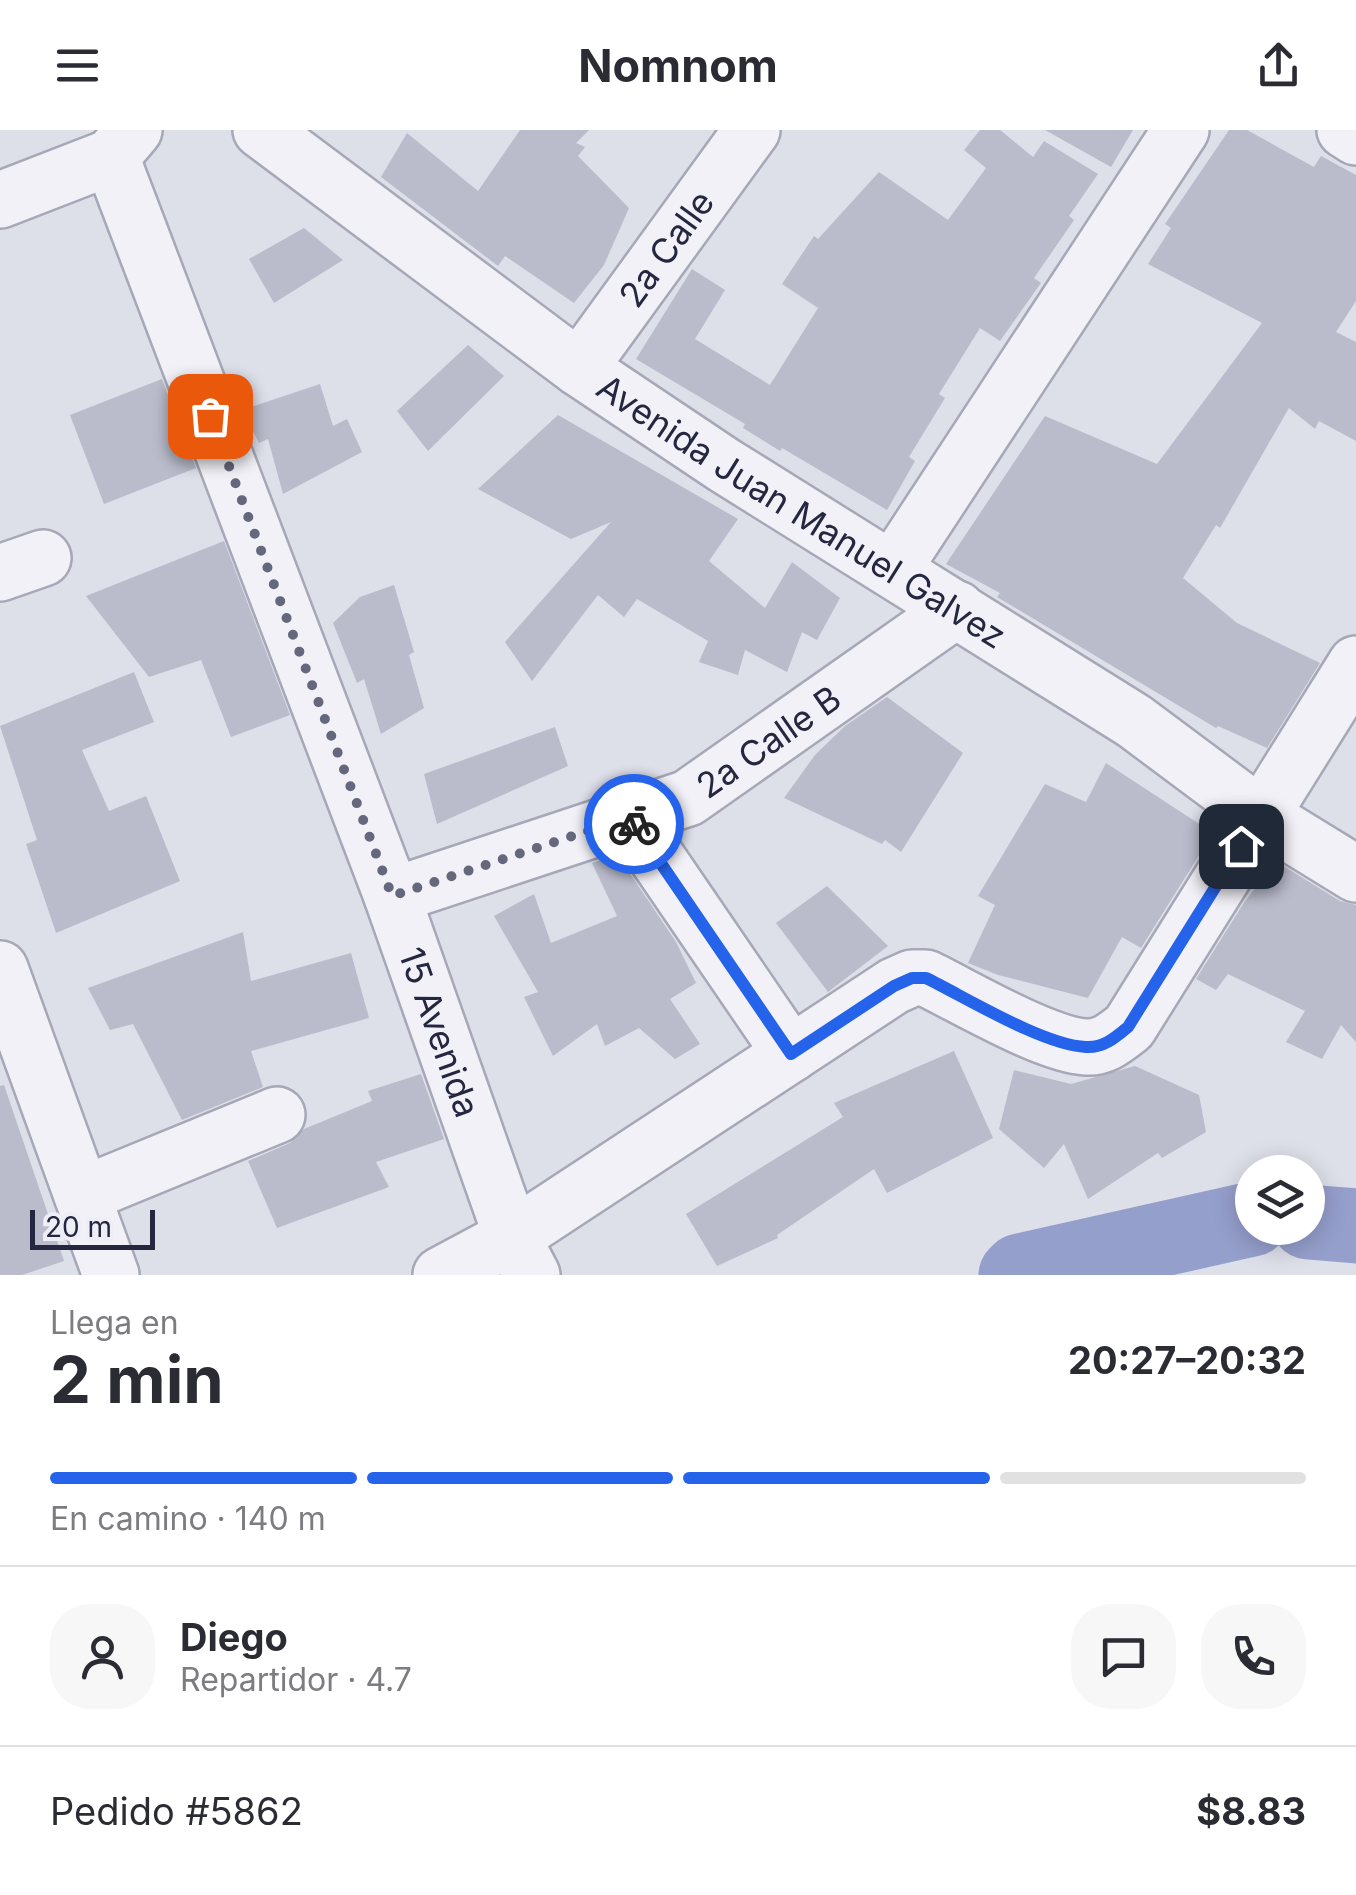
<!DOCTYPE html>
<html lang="es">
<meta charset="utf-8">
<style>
body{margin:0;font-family:Inter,sans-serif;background:#f7f7f7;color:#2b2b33;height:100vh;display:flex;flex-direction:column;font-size:38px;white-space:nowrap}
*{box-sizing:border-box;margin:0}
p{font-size:32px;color:#7c7c81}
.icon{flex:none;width:55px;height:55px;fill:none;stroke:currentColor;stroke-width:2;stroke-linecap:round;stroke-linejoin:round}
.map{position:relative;height:1145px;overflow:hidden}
.drawer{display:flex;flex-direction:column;background:#fff;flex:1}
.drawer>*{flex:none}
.controls{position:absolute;left:1235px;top:1025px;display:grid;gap:20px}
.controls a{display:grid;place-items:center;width:90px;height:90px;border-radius:50%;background:#fff;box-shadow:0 5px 25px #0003;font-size:50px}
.scale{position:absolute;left:30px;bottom:25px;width:125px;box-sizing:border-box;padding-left:10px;border:5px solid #252741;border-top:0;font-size:28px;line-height:35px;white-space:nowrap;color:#252741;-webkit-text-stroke:8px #edeef6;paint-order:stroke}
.pin{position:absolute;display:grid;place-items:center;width:85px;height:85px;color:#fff;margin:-42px;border-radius:20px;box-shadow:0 5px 15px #0006}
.courier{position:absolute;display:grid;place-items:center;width:100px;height:100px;margin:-50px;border:8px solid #2563eb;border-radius:50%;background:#fff;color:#222;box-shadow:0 2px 12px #0007}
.headline em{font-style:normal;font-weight:700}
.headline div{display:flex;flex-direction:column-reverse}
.headline{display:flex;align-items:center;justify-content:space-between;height:170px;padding:0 50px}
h1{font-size:65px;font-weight:700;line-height:75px}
.bar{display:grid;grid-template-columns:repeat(4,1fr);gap:15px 10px;align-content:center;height:120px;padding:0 50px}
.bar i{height:12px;border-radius:8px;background:#e1e1e2}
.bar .selected{background:#2563eb}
.bar p{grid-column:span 4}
.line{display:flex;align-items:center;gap:25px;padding:0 50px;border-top:2px solid #e1e1e2}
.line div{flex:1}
.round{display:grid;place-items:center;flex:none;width:105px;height:105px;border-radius:40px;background:#f7f7f7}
header{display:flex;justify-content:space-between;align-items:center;height:130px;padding:0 50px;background:#fff;font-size:45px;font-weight:700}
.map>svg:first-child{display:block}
</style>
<header><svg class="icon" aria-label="menu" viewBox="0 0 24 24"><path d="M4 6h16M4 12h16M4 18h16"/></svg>Nomnom<svg class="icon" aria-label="share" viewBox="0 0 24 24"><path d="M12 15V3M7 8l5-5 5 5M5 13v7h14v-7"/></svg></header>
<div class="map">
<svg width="1356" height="1145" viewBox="0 0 1356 1145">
<rect width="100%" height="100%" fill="#dddfe9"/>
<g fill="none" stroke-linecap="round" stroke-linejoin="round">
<g stroke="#959fcc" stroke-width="75">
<path d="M 1308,1092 L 1356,1096"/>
<path d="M 1016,1145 L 1020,1141 L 1252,1089"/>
</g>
</g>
<g fill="#babccc">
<path d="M 520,0 L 589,0 L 576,13 L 585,17 L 578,26 L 629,78 L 604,135 L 574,173 L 505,126 L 498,136 L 381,47 L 407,3 L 478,61 Z"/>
<path d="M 980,0 L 1000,0 L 1033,27 L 1044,11 L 1098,44 L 1069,86 L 1074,90 L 1034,148 L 1041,153 L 1000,211 L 980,198 L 939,264 L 945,268 L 909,327 L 915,331 L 887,380 L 782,318 L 780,321 L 743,298 L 745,294 L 636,229 L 692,139 L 725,160 L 695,209 L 770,255 L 818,178 L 782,154 L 814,106 L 818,109 L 879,42 L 948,90 L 986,38 L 964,20 Z"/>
<path d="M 1045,0 L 1133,0 L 1111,37 Z"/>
<path d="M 1229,0 L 1247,0 L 1314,37 L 1321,26 L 1356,45 L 1356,171 L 1336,202 L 1356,212 L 1356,311 L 1319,291 L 1315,299 L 1289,278 L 1220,398 L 1216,395 L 1183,448 L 1237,493 L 1320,533 L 1267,618 L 1218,596 L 1216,598 L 997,467 L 1000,463 L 946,434 L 1045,286 L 1157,334 L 1262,193 L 1148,134 L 1171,98 L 1165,94 Z"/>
<path d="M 304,98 L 343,130 L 274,173 L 249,129 Z"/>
<path d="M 468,215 L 504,246 L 428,321 L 397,281 Z"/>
<path d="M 162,249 L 196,338 L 104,374 L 70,285 Z"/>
<path d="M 320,254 L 333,296 L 347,289 L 362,322 L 283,364 L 268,309 L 259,313 L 242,280 Z"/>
<path d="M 558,285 L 738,389 L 709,431 L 765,478 L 792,432 L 840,468 L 817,510 L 802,502 L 787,542 L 745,520 L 738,545 L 699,532 L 708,511 L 637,469 L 624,487 L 598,465 L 532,551 L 505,512 L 611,392 L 571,409 L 478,359 Z"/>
<path d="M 224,411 L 290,585 L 231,607 L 201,530 L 149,547 L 86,466 Z"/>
<path d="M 394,455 L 414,522 L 409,525 L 424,578 L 381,604 L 364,549 L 357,553 L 333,493 L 360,467 Z"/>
<path d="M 134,542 L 154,592 L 82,620 L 109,681 L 146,666 L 180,751 L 56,803 L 26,714 L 37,710 L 0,596 Z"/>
<path d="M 887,567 L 963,623 L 901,722 L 885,710 L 882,714 L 784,668 L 815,625 L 845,596 Z"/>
<path d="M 555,597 L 568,636 L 437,694 L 424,644 Z"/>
<path d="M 1106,633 L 1213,703 L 1141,818 L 1122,807 L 1088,868 L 998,845 L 968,833 L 995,775 L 978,766 L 1045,654 L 1086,672 Z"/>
<path d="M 617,724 L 676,812 L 696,853 L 670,869 L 700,914 L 675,929 L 639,898 L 605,916 L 597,894 L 553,926 L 524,867 L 538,862 L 494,786 L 534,764 L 551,813 L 617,786 L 592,733 Z"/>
<path d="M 1277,732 L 1340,771 L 1356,775 L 1356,912 L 1341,895 L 1322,929 L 1286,912 L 1305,881 L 1228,844 L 1216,860 L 1196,849 L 1245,771 Z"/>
<path d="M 827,756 L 888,816 L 828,862 L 776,793 Z"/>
<path d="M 243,802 L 251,851 L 351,823 L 369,888 L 251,921 L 263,957 L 182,990 L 133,894 L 110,900 L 88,858 Z"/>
<path d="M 954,921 L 993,1008 L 887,1063 L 874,1039 L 777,1105 L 778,1108 L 717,1136 L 686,1084 L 843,987 L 834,973 Z"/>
<path d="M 1135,936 L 1199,965 L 1206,1002 L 1162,1028 L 1158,1023 L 1088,1069 L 1064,1014 L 1044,1038 L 999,999 L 1014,940 L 1071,954 Z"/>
<path d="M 421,944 L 444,1009 L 376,1032 L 389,1057 L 277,1098 L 248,1031 L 290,1013 L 304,999 L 372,971 L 368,961 Z"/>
<path d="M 4,955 L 64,1131 L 22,1145 L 0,1145 L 0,956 Z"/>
</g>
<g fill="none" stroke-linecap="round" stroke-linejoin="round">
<defs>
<g id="minor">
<path id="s1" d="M 261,0 L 579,238 L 724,335 L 1134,591 L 1260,685 L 1356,744"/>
<path d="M 1345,0 L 1356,7"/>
<path id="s2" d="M 111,27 L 392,766 L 512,1107 L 532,1145"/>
<path d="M 0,70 L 111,27 L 134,0"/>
<path id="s3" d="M 579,238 L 752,0"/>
<path d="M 893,439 L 1181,0"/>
<path d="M 0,443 L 43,428"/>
<path d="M 629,687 L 791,924"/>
<path id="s4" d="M 392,766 L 688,668 L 957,479"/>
<path d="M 0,839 L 111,1145"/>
<path d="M 82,1065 L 277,985"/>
<path d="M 441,1145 L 512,1107 L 894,856 L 912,848 L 926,848 C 965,867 1046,915 1086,917 C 1104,918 1116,907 1129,897 L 1356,534"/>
</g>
</defs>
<use href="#minor" stroke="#a6a8b7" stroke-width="60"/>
<use href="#minor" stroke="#f1f1f7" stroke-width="55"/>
</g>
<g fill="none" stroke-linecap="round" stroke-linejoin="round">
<path stroke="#65677c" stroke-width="10" stroke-dasharray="0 18" d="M 210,286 L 392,766 L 630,687 L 634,694"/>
<path stroke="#2563eb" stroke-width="12" d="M 634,694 L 791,924 L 894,856 L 912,848 L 926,848 C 967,868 1043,915 1086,917 C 1104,918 1116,907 1128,897 L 1241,716"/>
</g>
<g text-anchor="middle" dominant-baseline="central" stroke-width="8" stroke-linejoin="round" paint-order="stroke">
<g font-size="35" fill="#252741" stroke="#edeef6">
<text stroke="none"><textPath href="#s3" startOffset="148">2a Calle</textPath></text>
<text stroke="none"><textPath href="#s1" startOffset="662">Avenida Juan Manuel Galvez</textPath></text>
<text stroke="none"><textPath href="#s4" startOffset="410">2a Calle B</textPath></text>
<text stroke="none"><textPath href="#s2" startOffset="935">15 Avenida</textPath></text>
</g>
</g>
</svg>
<div class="controls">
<a><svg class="icon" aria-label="layers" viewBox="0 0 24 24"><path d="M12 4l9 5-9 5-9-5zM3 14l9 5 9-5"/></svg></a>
</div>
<div class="scale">20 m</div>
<div class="pin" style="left:210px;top:286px;background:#ea580c"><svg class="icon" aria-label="bag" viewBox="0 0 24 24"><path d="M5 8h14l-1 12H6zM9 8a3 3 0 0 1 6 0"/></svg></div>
<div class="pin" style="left:1241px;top:716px;background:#1f2937"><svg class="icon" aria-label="home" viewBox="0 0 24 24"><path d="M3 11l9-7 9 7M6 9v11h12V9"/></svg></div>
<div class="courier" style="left:634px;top:694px"><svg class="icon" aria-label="bike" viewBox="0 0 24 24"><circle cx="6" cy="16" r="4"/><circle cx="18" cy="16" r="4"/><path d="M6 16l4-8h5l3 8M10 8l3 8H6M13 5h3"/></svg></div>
</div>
<section class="drawer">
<div class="headline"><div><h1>2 min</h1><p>Llega en</p></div><em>20:27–20:32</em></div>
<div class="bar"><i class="selected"></i><i class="selected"></i><i class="selected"></i><i></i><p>En camino · 140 m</p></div>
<div class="line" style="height:180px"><a class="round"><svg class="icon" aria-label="person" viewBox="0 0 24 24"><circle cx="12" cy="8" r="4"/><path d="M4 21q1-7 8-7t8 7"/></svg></a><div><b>Diego</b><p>Repartidor · 4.7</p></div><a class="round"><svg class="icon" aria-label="chat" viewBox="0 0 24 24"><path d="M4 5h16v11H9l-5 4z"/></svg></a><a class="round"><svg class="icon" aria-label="phone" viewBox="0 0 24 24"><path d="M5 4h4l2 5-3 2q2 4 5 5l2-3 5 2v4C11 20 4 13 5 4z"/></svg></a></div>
<div class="line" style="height:130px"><div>Pedido #5862</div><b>$8.83</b></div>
</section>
